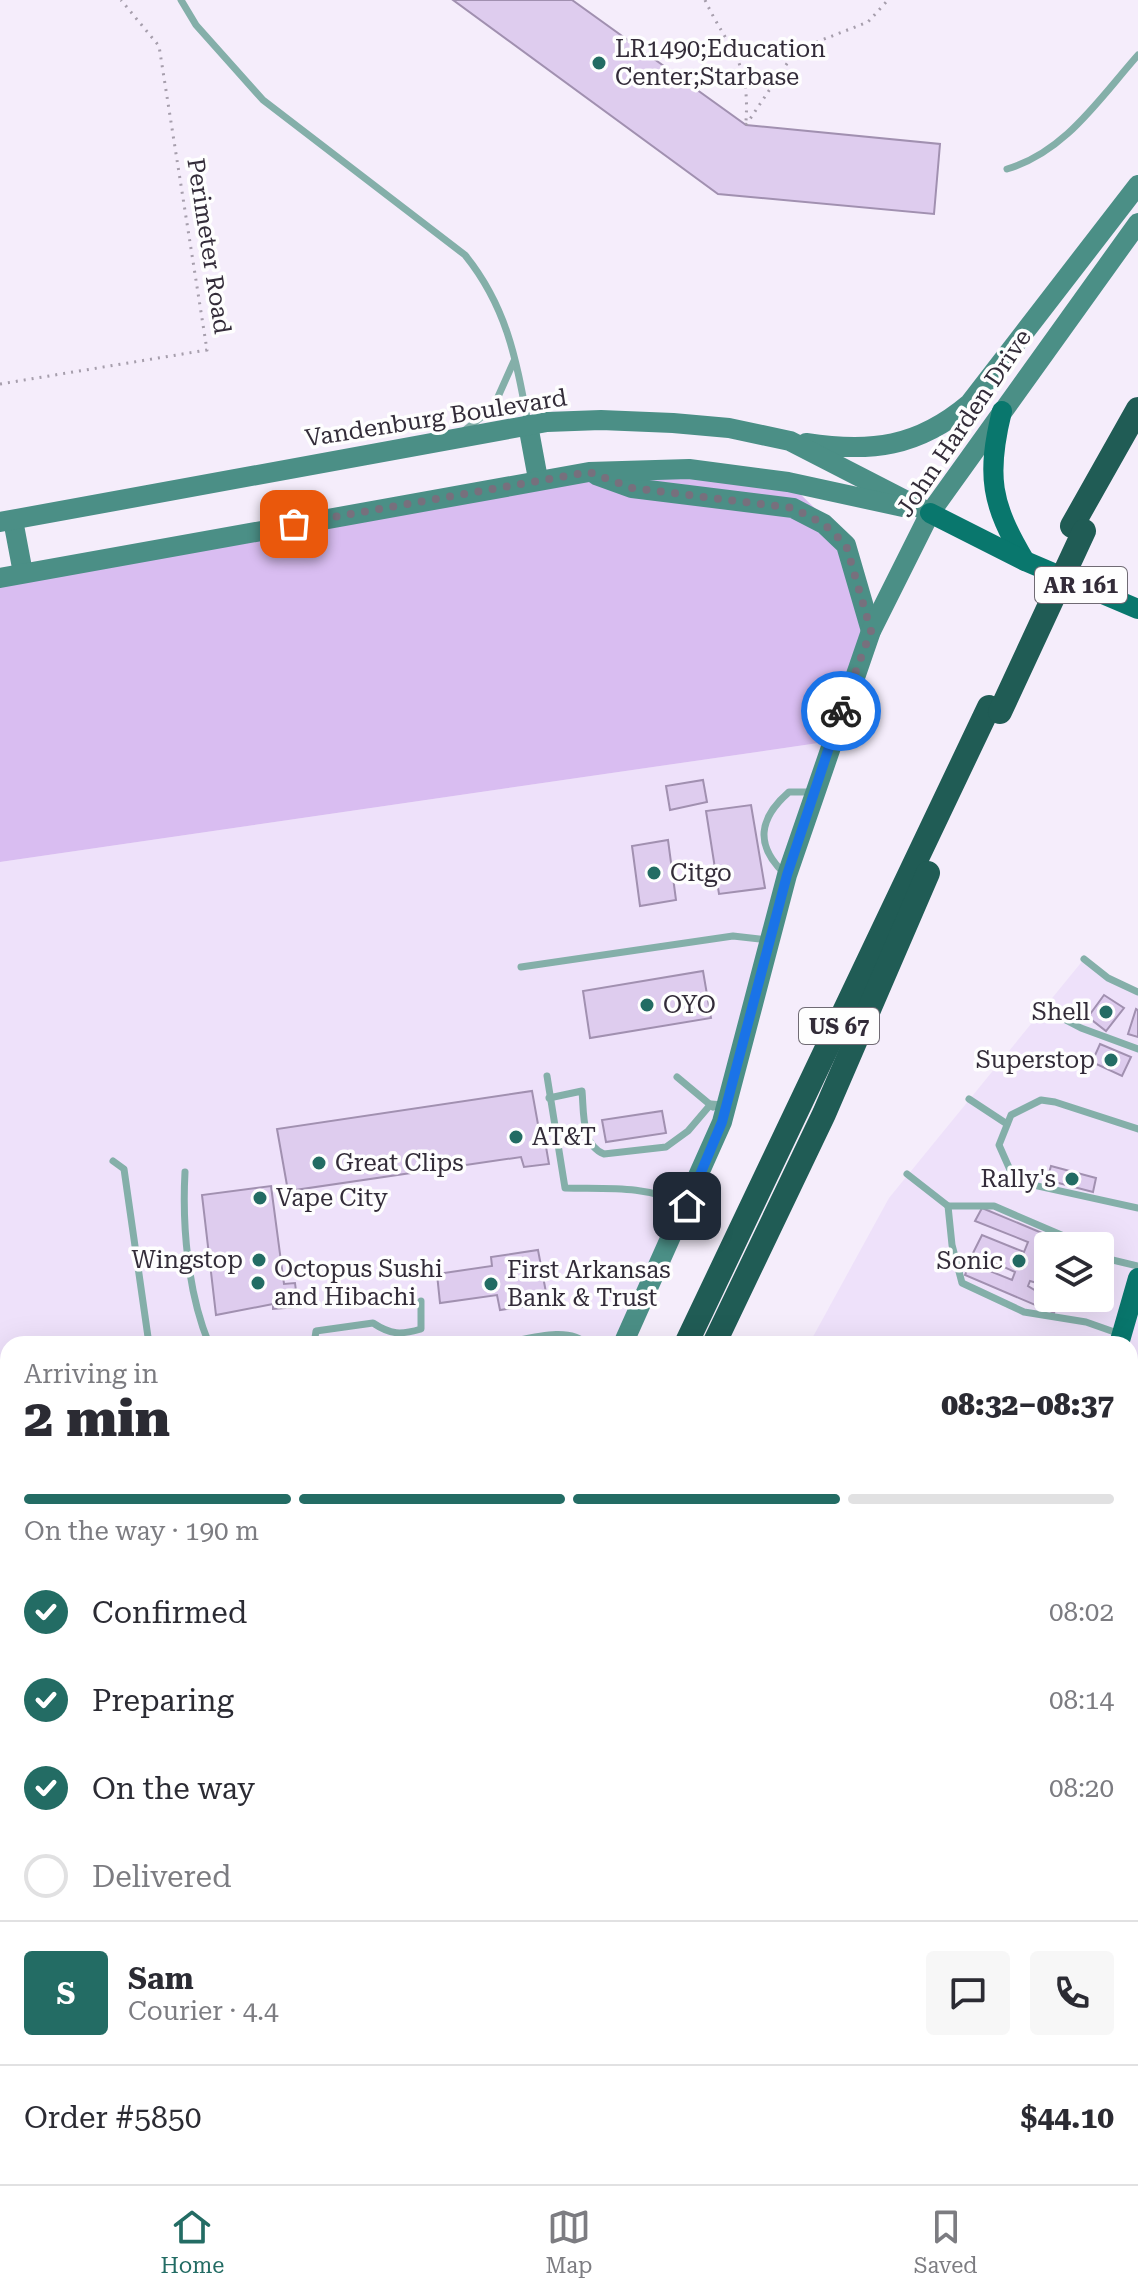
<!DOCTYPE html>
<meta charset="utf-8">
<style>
body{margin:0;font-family:"Roboto Serif",serif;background:#f7f7f7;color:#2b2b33;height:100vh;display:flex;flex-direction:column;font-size:30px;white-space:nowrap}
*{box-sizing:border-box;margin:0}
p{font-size:26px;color:#7c7c81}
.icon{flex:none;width:44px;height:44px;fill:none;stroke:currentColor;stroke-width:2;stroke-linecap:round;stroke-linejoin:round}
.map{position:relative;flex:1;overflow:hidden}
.sheet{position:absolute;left:0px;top:1336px;width:1138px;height:848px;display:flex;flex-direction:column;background:#fff;border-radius:24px 24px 0 0;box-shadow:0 8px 32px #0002}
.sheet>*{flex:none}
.controls{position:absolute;left:1034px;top:1232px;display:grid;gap:16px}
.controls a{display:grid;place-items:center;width:80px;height:80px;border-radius:8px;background:#fff;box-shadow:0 8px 32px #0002;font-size:40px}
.pin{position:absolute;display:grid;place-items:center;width:68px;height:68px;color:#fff;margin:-34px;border-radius:16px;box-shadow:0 4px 12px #0006}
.courier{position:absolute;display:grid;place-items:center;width:80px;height:80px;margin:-40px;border:6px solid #1a73e8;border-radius:50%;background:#fff;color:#222;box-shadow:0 2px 10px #0007}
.head em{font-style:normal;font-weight:800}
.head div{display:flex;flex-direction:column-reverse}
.head{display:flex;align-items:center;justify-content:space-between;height:136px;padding:0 24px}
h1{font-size:52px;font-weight:800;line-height:60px}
.bar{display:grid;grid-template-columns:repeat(4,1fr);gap:12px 8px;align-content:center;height:96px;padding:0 24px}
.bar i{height:10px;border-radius:6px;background:#e1e1e2}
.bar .on{background:#236c64}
.bar p{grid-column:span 4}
.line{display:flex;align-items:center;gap:20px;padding:0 24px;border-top:2px solid #e1e1e2}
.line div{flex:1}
.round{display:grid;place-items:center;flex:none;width:84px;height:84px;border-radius:8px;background:#f7f7f7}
ol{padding:0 24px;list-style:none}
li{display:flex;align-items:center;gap:24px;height:88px}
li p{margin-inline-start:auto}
li .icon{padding:8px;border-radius:50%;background:#236c64;color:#fff;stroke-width:4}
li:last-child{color:#7c7c81}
li i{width:44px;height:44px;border:4px solid #e1e1e2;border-radius:50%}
.dock{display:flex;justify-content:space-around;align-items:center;height:112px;border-top:2px solid #e1e1e2;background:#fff;font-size:22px;color:#7c7c81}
.dock a{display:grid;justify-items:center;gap:4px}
.dock .on{color:#236c64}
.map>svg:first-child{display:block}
</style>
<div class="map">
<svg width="1138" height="2184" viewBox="0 0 1138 2184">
<rect width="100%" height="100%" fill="#f5edfb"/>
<g fill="#eee1fa" fill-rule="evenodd">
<path d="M 832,741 L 743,1045 L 623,1344 L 8,1344 L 8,2176 L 227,2176 L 223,2184 L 0,2184 L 0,862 Z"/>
<path d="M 1084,959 L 1108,978 L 1138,992 L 1138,2184 L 388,2184 L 392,2176 L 1130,2176 L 1130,1344 L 809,1344 L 889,1198 ZM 1048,1246 L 1100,1246 L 1100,1298 L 1048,1298 Z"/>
</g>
<path fill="#d9bdf1" d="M 589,472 L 788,482 L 841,534 L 870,631 L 832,741 L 0,862 L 0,578 Z"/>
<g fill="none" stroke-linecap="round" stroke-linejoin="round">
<path stroke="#aa85c8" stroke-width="6" d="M 1130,1668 L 1138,1673"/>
</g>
<g fill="#deccee" stroke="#a190b0" stroke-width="2">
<path d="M 453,0 L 572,0 L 746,125 L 940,144 L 934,214 L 718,194 Z"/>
<path d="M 703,780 L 707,802 L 670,810 L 666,786 Z"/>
<path d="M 751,805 L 765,888 L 719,894 L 706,811 Z"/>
<path d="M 668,840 L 676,900 L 640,906 L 632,846 Z"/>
<path d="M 703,971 L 711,1018 L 590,1038 L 583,991 Z"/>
<path d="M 1104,995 L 1124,1008 L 1106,1031 L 1088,1017 Z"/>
<path d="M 1136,1009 L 1138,1010 L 1138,1037 L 1128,1034 Z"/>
<path d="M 1100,1044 L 1131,1057 L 1122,1076 L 1092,1062 Z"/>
<path d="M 532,1091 L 541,1141 L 545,1141 L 549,1164 L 524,1167 L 521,1157 L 288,1191 L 277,1129 Z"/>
<path d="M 662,1111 L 666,1133 L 606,1142 L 602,1120 Z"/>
<path d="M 1051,1166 L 1096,1178 L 1093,1192 L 1047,1180 Z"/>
<path d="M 271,1186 L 284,1284 L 295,1283 L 298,1307 L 273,1309 L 273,1304 L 216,1315 L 202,1195 Z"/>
<path d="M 982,1208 L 1073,1246 L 1048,1246 L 1048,1252 L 1043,1250 L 1040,1257 L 1048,1260 L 1037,1283 L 1030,1281 L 1028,1286 L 1048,1298 L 1059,1299 L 1054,1313 L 965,1275 L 970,1263 L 1012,1280 L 1015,1272 L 973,1253 L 982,1235 L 1024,1252 L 1028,1242 L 975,1221 Z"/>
<path d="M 538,1250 L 548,1303 L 500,1310 L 497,1295 L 440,1303 L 437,1274 L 492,1266 L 491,1257 Z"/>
<path d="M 1130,1783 L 1138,1785 L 1138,1868 L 1130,1865 Z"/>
<path d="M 8,2025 L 8,2086 L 0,2087 L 0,2026 Z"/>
<path d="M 506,2176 L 662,2176 L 660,2184 L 504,2184 Z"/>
<path d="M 952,2176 L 1006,2176 L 1027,2184 L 949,2184 Z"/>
</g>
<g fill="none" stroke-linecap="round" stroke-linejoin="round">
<g stroke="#a69eac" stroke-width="3" stroke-dasharray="2 6" stroke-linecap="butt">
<path d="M 705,0 C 729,51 750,59 746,121"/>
<path d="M 729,40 L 773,53 L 795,51"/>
<path d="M 746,125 L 796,50 L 868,22 L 888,0"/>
<path d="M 0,384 L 207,350 L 159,46 L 121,0"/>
</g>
<g stroke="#84afa9" stroke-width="7">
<path d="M 181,0 L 196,25 L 263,100 L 465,255 C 507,307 516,359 528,423"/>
<path d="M 1007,169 C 1065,152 1099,99 1138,55"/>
<path d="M 465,430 L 493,408 L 514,361"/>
<path d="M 785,874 C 754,845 759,818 789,792 L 814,792"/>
<path d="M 1084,959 L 1108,978 L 1138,992"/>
<path d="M 521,967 L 733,936 L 769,940"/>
<path d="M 1043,1008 L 1081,1028 L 1138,1049"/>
<path d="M 547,1076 L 565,1188 C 607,1189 645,1185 683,1204"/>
<path d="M 677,1077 L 713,1107"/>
<path d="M 549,1098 L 582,1091 C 584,1112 581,1145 604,1154 L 666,1147 L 688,1131 L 711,1104 L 723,1105"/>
<path d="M 969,1099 L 1007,1124"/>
<path d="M 1138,1129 L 1055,1102 L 1041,1100 L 1011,1115 L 999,1145 L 1015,1181 L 1138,1208"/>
<path d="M 113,1161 L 124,1169 L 149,1344"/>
<path d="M 185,1172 C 182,1227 188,1293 209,1344"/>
<path d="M 907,1174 L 948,1206 L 994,1206 L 1087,1246"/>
<path d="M 948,1206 L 952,1245 L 962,1283 L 1024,1312 L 1086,1322 L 1120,1334"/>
<path d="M 1100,1257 L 1138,1266"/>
<path d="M 314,1344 L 316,1331 L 373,1323 C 391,1335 401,1335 421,1329 L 421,1301"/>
<path d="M 498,1344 C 522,1341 569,1324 586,1344"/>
<path d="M 0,1431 L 8,1430"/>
<path d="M 1130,1549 L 1138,1545"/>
<path d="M 1130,1617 L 1138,1621"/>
<path d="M 0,1681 L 8,1734"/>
<path d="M 1130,1756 L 1138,1758"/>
<path d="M 147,2176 L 148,2184"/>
<path d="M 740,2176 L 767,2184"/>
<path d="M 63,2184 L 64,2176"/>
<path d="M 459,2184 L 462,2176"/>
</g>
<g stroke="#84afa9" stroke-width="14">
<path d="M 1130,1964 L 1138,1967"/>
<path d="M 0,1976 L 8,1974"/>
</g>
<g stroke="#4b8f86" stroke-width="20">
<path d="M 528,425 L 538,479"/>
<path d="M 806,443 C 871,453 918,447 969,404 L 1138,185"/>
<path d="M 596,475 L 632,488 L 793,508 L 824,524 L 846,545 L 871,631"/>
<path d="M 13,520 L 23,573"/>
<path d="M 0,522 L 547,422 L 601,420 L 673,423 L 729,428 L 790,441 L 930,513"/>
<path d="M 0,578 L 589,472 L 689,469 L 788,482 L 903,507"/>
<path d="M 623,1344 L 722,1122 L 787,875 L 871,631 L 930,513 L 1138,223"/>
<path d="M 1130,1464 L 1138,1466"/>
<path d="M 223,2184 L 227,2176"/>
<path d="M 388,2184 L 392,2176"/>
</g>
<g stroke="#09776d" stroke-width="20">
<path d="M 1002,411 C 986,476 991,504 1025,561"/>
<path d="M 930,513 L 1025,561 L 1138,609"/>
<path d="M 1119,1344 L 1138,1278"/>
<path d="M 1130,1380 L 1138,1406"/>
<path d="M 1130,1499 L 1138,1497"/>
<path d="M 848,2184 L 851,2176"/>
</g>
<g stroke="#205c55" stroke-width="24">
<path d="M 1072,526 L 1138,409"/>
<path d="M 686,1344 L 989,707"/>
<path d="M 714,1344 L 824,1114 L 928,873"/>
<path d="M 262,2184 L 266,2176"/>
<path d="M 293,2184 L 297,2176"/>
</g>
<path stroke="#205c55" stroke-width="24" d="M 1000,712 L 1084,531"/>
</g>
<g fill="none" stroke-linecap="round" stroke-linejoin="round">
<path stroke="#77707d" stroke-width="8" stroke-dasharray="0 14.4" d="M 294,524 L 589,472 L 632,488 L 793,508 L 824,524 L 846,545 L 871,631 L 841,711"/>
<path stroke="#1a73e8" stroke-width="10" d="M 687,1206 L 722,1122 L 787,875 L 841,711"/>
</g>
<g fill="#236c64" stroke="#fefefe" stroke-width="3">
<circle cx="599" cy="63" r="8"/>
<circle cx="654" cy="873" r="8"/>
<circle cx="647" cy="1005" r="8"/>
<circle cx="1106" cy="1012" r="8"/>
<circle cx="1111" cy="1060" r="8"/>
<circle cx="516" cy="1137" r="8"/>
<circle cx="319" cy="1163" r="8"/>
<circle cx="1072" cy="1179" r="8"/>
<circle cx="260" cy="1198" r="8"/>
<circle cx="259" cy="1260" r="8"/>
<circle cx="1019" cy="1261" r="8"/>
<circle cx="258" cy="1283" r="8"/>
<circle cx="491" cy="1284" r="8"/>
</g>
<g text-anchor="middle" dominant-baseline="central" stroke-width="7" stroke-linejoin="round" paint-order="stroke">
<g fill="#fefefe" stroke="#706b74" stroke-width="2">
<rect x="1035" y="567" width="92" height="36" rx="6"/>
<rect x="799" y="1008" width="80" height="36" rx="6"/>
</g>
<g font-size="22" font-weight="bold" fill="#332c39">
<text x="1081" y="585">AR 161</text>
<text x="839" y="1026">US 67</text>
</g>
<g font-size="24" fill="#332c39" stroke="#fefefe" text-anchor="start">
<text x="615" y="49">LR1490;Education<tspan x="615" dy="28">Center;Starbase</tspan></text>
<text x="670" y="873">Citgo</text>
<text x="663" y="1005">OYO</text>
<text x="1090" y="1012" text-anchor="end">Shell</text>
<text x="1095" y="1060" text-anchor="end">Superstop</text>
<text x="532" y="1137">AT&amp;T</text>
<text x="335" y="1163">Great Clips</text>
<text x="1056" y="1179" text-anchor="end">Rally's</text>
<text x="276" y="1198">Vape City</text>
<text x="243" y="1260" text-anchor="end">Wingstop</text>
<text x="1003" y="1261" text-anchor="end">Sonic</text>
<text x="274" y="1269">Octopus Sushi<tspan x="274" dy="28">and Hibachi</tspan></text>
<text x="507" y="1270">First Arkansas<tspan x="507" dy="28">Bank &amp; Trust</tspan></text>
</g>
<g font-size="24" fill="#332c39" stroke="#fefefe">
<text transform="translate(209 246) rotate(81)">Perimeter Road</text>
<text transform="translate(436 418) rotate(-9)">Vandenburg Boulevard</text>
<text transform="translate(964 423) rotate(-56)">John Harden Drive</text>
</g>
</g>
</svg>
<div class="controls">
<a><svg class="icon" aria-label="layers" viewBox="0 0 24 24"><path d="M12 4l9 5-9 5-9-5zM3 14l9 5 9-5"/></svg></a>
</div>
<div class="pin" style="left:294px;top:524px;background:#ea580c"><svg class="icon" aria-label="bag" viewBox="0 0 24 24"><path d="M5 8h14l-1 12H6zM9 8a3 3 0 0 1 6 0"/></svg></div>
<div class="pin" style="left:687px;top:1206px;background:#1f2937"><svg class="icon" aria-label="home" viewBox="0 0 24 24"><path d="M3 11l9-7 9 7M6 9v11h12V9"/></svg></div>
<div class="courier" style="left:841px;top:711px"><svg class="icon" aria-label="bike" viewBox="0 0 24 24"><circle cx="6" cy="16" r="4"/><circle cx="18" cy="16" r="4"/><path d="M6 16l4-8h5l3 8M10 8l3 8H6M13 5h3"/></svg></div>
<section class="sheet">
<div class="head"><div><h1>2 min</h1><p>Arriving in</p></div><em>08:32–08:37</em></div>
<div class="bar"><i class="on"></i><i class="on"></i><i class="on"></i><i></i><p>On the way · 190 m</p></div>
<ol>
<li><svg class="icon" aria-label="check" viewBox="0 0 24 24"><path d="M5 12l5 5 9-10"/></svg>Confirmed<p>08:02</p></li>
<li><svg class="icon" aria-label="check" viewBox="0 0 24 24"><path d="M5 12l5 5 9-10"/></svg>Preparing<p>08:14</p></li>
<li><svg class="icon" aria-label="check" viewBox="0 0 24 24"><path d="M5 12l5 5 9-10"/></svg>On the way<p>08:20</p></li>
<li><i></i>Delivered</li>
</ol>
<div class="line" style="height:144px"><b class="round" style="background:#236c64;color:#fff">S</b><div><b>Sam</b><p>Courier · 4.4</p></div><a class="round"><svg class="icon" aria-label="chat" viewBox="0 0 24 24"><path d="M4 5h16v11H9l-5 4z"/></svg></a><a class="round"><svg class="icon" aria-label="phone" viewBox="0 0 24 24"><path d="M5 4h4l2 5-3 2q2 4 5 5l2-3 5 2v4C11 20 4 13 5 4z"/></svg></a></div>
<div class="line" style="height:104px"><div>Order #5850</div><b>$44.10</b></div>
</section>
</div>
<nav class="dock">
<a class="on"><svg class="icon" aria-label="home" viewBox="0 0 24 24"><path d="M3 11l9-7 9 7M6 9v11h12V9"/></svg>Home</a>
<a><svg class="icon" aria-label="map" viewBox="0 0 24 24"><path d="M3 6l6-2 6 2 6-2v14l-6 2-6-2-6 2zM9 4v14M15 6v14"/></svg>Map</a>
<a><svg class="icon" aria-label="saved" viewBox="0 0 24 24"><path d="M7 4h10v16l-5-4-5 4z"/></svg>Saved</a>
</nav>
